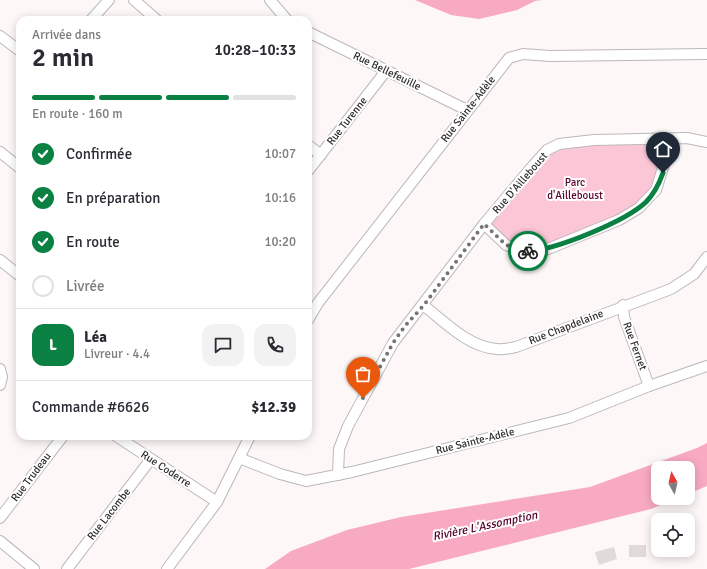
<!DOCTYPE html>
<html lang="fr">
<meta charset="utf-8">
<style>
body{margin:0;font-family:Signika,sans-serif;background:#f2f2f3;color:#2b2b33;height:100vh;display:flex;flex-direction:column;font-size:15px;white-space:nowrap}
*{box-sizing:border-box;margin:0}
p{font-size:13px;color:#7c7c81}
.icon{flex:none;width:22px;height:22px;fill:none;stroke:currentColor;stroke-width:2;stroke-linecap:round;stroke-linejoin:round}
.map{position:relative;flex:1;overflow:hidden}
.details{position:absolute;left:16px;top:16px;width:296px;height:424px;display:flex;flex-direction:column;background:#fff;border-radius:12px;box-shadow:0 2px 10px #0003}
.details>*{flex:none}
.needle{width:26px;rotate:352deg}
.buttons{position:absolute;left:651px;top:461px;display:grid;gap:8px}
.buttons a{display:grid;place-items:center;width:44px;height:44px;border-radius:8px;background:#fff;box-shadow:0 2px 10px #0003;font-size:20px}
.pin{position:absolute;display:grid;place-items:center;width:34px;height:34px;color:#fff;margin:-41px -17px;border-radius:50% 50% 50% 0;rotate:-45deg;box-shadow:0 0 4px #0007}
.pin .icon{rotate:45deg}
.courier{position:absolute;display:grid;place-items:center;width:40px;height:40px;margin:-20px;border:3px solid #0b8043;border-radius:50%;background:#fff;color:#222;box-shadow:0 1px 5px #0007}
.summary em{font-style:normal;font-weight:600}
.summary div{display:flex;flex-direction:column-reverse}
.summary{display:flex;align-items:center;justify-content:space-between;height:68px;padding:0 16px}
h1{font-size:26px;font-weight:600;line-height:30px}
.bar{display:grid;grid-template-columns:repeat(4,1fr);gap:6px 4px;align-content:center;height:48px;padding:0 16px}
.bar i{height:5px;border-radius:3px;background:#e1e1e2}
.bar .current{background:#0b8043}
.bar p{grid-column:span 4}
.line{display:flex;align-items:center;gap:10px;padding:0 16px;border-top:1px solid #e1e1e2}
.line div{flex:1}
.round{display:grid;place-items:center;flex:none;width:42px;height:42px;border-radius:12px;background:#f2f2f3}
ol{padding:0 16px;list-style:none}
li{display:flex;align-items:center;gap:12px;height:44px}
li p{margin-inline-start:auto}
li .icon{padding:4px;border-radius:50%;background:#0b8043;color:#fff;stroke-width:4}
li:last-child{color:#7c7c81}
li i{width:22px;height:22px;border:2px solid #e1e1e2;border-radius:50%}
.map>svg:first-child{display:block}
</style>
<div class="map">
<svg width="707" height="569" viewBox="0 0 707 569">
<rect width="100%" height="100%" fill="#fdf7f8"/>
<path fill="#fbc6d5" d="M 664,138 L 663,173 L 639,208 L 535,251 L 506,245 L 484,224 L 552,146 Z"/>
<g fill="#f8aac2">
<path d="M 415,0 L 542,0 L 535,1 L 517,10 L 479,19 L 451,15 Z"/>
<path d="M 707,443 L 707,486 L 688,494 L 688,468 L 658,468 L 658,498 L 677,498 L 651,509 L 409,569 L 265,569 L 291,551 L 347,530 L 401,517 L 590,487 L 697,448 Z"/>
</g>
<g fill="#e0dadb">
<rect x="629" y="545" width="17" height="12"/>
<path d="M 614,547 L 617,559 L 599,565 L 595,552 Z"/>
</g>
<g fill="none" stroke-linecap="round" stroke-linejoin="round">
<defs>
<g id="minor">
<path d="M 134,0 L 157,20"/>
<path d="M 270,0 L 287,20"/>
<path d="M 91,20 L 109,0"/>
<path d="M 308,32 L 467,110"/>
<path d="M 0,36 L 20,51"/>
<path d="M 308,145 L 321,155"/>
<path d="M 0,152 L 20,168"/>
<path d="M 308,171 L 386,71"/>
<path d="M 484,224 L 506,245 L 526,252 L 548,249 L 619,220 L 639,208 L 656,190 L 666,158 L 664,138"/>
<path d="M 0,260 L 20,276"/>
<path d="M 423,305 C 445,322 468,347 497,349 C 503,350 510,348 516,347 L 671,289 L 694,274 L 707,257"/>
<path d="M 623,305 L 624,317 L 649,386"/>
<path d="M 308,320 L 318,303 L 509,58 L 523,54 L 550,56 L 707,54"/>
<path d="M 0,369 L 2,377 L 0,385"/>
<path d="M 116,436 L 217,502"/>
<path d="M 239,458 L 280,474 L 306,481 L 352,472 L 569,418 L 649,386 L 707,366"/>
<path d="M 338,475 L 339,449 L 348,426 L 393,343 L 484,224 L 530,169 L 547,150 L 559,144 L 594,140 L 687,138 L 707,142"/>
<path d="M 0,518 L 63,436"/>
<path d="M 0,541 L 34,569"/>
<path d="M 67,569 L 151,459"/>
<path d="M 167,569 L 217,502 L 250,436"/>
</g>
</defs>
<use href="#minor" stroke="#bdb7b8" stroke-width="12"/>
<use href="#minor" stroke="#fff" stroke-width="10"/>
</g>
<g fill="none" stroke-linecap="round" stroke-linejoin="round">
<path stroke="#787475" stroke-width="4" stroke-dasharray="0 7.2" d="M 363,398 L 393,343 L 405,326 L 424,305 L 484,224 L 506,245 L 528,251"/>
<path stroke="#0b8043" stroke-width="5" d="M 528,251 C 556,250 626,221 646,202 C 655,193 659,184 663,173"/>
</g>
<g text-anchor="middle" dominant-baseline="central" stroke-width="4" stroke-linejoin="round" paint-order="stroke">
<g font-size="11" fill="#302e2e" stroke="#fff">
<text transform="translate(387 71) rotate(26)">Rue Bellefeuille</text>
<text transform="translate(468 109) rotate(-52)">Rue Sainte-Adèle</text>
<text transform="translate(347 121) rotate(-52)">Rue Turenne</text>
<text transform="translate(520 183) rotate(-49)">Rue D'Ailleboust</text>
<text transform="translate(566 327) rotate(-21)">Rue Chapdelaine</text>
<text transform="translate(635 346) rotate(70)">Rue Fernet</text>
<text transform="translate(475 441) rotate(-14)">Rue Sainte-Adèle</text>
<text transform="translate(166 469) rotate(33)">Rue Coderre</text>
<text transform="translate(31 477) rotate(-53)">Rue Trudeau</text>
<text transform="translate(109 514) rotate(-52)">Rue Lacombe</text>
</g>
<g font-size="11" fill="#57002b" stroke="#fff">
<text x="575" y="182">Parc<tspan x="575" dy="13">d'Ailleboust</tspan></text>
</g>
<g font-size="12" font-style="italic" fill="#540028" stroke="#fff">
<text transform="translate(485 526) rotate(-12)">Rivière L'Assomption</text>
</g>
</g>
</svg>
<div class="buttons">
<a><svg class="needle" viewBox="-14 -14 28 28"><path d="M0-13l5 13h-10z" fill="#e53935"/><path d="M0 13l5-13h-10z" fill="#7c7c81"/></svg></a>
<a><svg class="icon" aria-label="locate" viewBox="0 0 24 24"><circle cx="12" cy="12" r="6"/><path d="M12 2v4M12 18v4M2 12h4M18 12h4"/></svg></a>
</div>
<div class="pin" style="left:363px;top:398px;background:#ea580c"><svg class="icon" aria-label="bag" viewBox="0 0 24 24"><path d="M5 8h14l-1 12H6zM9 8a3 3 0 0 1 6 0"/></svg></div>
<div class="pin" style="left:663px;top:173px;background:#1f2937"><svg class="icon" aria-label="home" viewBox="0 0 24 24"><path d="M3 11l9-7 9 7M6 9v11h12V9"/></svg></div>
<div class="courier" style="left:528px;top:251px"><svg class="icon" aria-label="bike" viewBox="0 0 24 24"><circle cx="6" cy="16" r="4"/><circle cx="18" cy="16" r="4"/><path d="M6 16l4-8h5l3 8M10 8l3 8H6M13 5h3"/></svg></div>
<section class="details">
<div class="summary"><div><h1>2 min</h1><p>Arrivée dans</p></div><em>10:28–10:33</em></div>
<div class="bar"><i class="current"></i><i class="current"></i><i class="current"></i><i></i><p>En route · 160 m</p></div>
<ol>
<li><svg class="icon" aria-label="check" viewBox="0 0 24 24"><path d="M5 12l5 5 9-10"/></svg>Confirmée<p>10:07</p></li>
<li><svg class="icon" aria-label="check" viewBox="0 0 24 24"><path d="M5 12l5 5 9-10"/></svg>En préparation<p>10:16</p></li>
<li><svg class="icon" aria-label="check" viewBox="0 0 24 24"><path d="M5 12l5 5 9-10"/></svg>En route<p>10:20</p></li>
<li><i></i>Livrée</li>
</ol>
<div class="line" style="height:72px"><b class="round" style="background:#0b8043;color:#fff">L</b><div><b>Léa</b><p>Livreur · 4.4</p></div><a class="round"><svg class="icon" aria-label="chat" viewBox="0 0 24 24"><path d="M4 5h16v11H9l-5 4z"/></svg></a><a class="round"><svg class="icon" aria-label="phone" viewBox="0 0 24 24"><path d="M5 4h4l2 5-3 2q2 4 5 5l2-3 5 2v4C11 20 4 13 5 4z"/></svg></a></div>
<div class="line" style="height:52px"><div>Commande #6626</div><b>$12.39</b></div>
</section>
</div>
